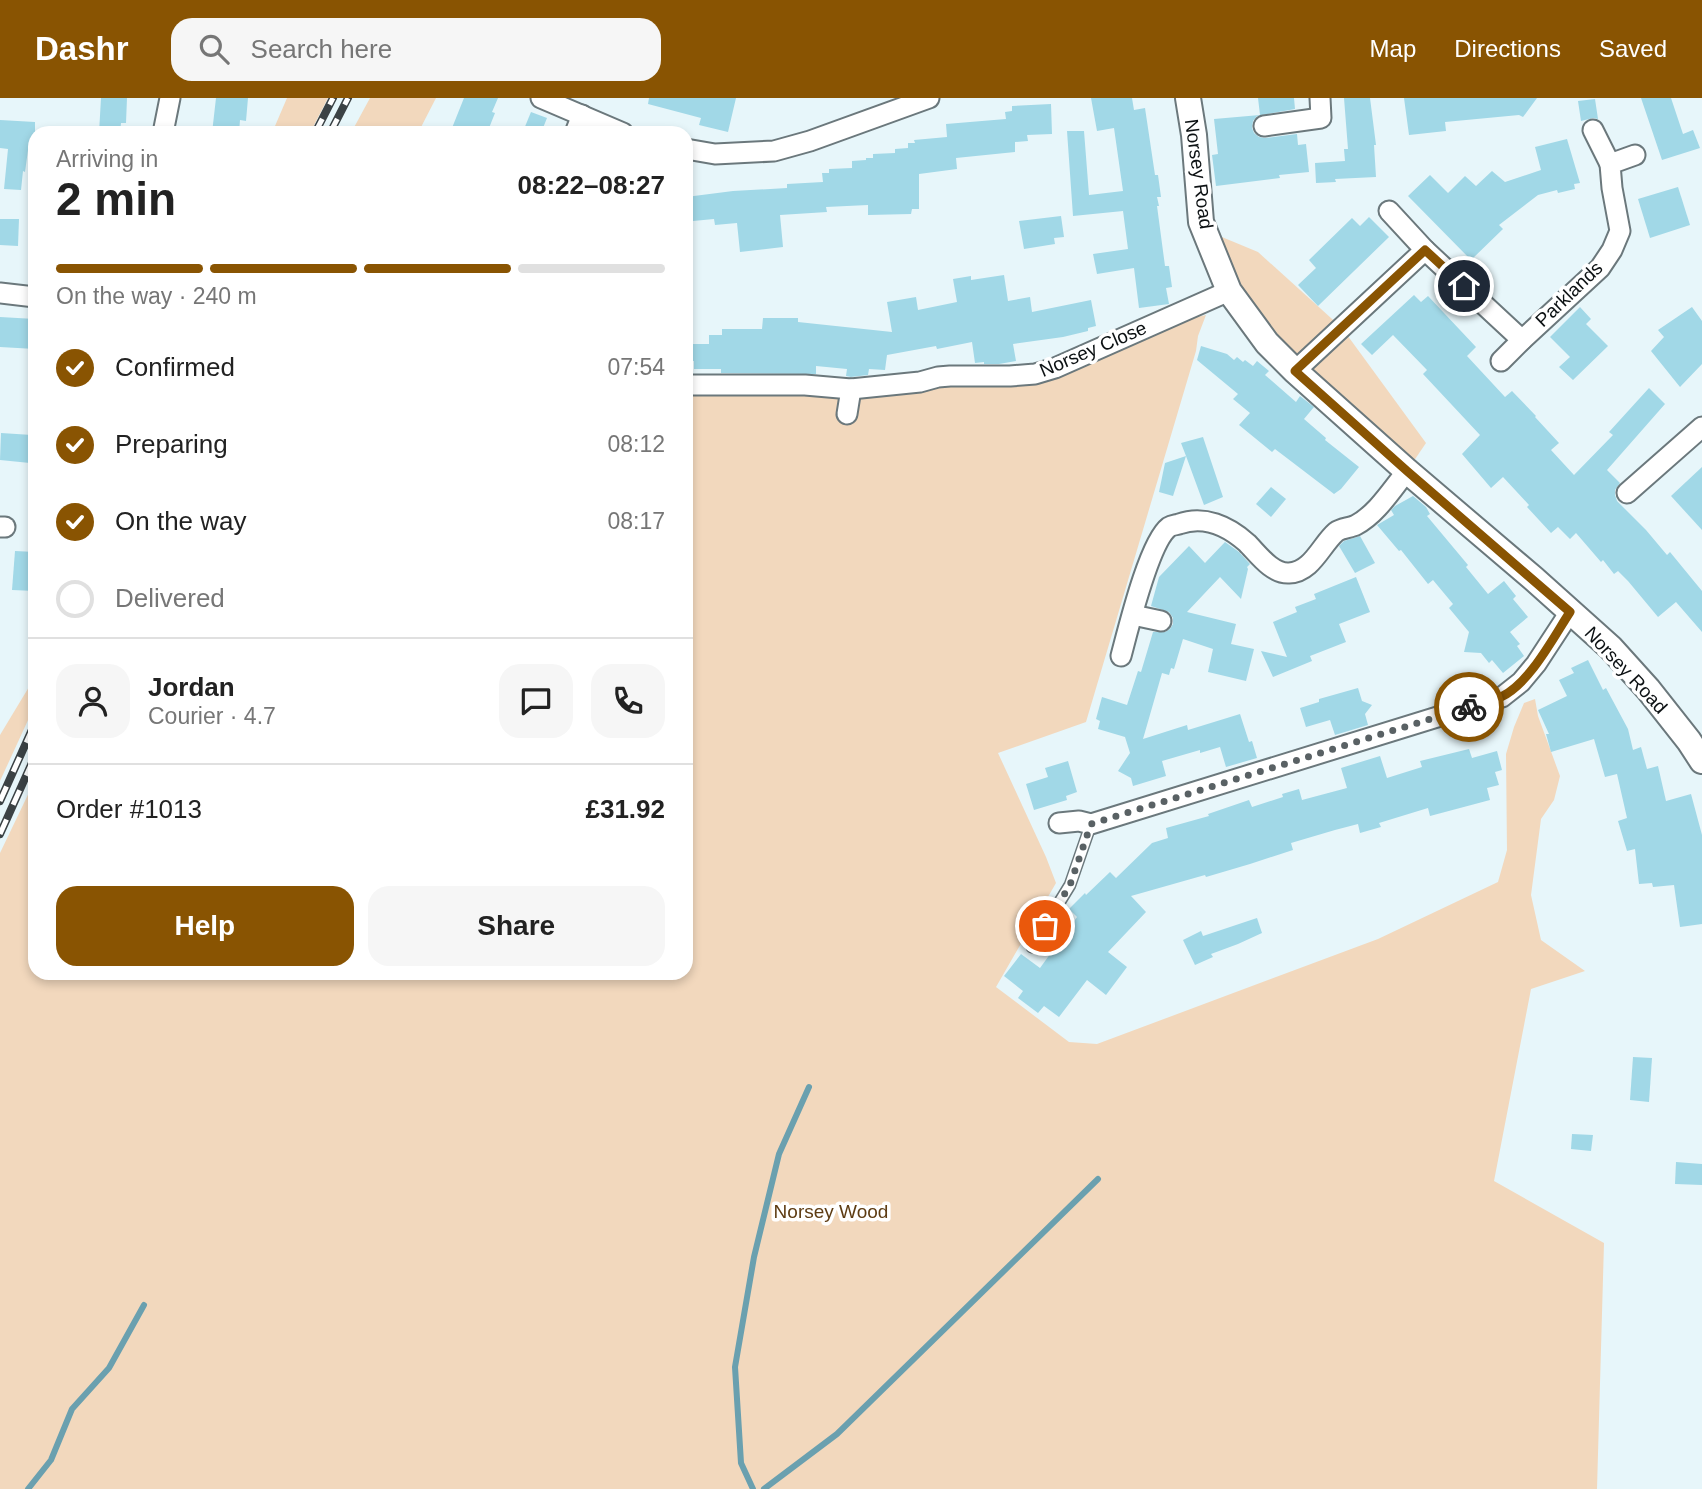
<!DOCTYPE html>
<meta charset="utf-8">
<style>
body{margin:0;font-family:Helvetica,sans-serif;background:#f6f6f6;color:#222;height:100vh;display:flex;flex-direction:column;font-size:26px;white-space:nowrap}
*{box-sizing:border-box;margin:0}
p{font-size:23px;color:#767676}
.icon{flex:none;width:38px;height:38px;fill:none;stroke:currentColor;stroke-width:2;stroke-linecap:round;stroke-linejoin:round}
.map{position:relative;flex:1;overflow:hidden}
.details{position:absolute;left:28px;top:28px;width:665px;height:854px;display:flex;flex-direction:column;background:#fff;border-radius:21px;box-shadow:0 4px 10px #0003}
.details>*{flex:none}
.pin{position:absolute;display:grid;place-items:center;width:60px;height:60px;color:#fff;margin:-30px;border:4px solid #fff;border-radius:50%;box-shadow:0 2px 7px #0007}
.courier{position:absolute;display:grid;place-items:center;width:70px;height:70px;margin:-35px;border:5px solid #895402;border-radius:50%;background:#fff;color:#222;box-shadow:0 2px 9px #0007}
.overview em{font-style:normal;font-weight:600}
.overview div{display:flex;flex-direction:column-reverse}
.overview{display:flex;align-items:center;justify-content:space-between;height:119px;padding:0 28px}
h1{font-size:46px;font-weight:600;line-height:52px}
.bar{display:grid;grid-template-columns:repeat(4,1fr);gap:10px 7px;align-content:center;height:84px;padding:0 28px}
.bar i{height:9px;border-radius:5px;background:#e0e0e0}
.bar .on{background:#895402}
.bar p{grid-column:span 4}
.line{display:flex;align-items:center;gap:18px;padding:0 28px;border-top:2px solid #e0e0e0}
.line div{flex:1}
.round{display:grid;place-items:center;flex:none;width:74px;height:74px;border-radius:21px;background:#f6f6f6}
ol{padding:0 28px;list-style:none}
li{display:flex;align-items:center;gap:21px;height:77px}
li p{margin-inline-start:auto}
li .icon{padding:7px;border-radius:50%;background:#895402;color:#fff;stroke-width:4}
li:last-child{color:#767676}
li i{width:38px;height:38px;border:4px solid #e0e0e0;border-radius:50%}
.action{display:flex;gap:14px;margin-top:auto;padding:14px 28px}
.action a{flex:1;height:80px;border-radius:21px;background:#895402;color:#fff;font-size:28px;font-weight:600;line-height:80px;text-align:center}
.action a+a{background:#f6f6f6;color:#222}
header{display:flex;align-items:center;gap:42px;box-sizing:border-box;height:98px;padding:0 35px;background:#895402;color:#fff}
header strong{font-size:33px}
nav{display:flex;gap:38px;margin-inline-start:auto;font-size:24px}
.search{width:490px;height:63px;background:#f6f6f6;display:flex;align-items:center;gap:18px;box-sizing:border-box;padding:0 24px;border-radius:21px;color:#767676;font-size:26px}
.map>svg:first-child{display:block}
</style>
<header>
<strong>Dashr</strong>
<div class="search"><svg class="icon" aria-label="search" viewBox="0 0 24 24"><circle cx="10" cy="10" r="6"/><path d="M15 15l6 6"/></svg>Search here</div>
<nav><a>Map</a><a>Directions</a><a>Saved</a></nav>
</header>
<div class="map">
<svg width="1702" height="1391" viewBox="0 0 1702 1391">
<rect width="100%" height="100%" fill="#e7f6fa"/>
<g fill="#f2d8bd">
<path d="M 287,0 L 328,0 L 310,35 L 272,35 Z"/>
<path d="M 370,0 L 436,0 L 418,35 L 351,35 Z"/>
<path d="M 1205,132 L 1258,154 L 1342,230 L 1426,345 L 1407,373 L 1267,245 Z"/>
<path d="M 1206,217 L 1198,238 L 1196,253 L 1086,624 L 998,655 L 1046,759 L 1056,785 L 996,889 L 1069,944 L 1097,946 L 1378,841 L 1498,784 L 1507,752 L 1506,656 L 1514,629 L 1524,605 L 1535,601 L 1538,618 L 1560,678 L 1554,702 L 1541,721 L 1531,797 L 1541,842 L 1585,873 L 1531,891 L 1494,1083 L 1604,1145 L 1597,1391 L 0,1391 L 0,755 L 35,682 L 35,875 L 686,875 L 686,295 L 936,286 L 1063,274 L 1128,249 L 1193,220 Z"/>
<path d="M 35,579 L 35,607 L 0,683 L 0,637 Z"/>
</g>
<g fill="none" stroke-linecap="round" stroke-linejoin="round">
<g stroke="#6aa0af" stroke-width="6">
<path d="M 28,1391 L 51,1362 L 72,1311 L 109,1270 L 144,1207"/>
<path d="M 753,1391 L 741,1365 L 735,1269 L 754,1159 L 779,1056 L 809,989"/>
<path d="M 764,1391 L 837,1336 L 1098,1081"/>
</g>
</g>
<g fill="#a1d8e7">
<path d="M 101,0 L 127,0 L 126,25 L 121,25 L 120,35 L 99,35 Z"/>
<path d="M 216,0 L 248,0 L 246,23 L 240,22 L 239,35 L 212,35 Z"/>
<path d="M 464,0 L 498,0 L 492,14 L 495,15 L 487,35 L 450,35 Z"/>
<path d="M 649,0 L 736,0 L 728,34 L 699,27 L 701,20 L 648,6 Z"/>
<path d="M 1091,0 L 1132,0 L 1134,12 L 1145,10 L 1155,77 L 1158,77 L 1161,99 L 1157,99 L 1159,108 L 1157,108 L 1165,168 L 1169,168 L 1172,189 L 1166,190 L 1169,206 L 1139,210 L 1134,170 L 1097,176 L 1093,156 L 1128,151 L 1123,113 L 1073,118 L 1067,33 L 1084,33 L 1089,97 L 1123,93 L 1114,30 L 1097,33 Z"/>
<path d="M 1258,0 L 1294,0 L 1295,11 L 1257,18 L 1253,23 L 1252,30 L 1254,35 L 1259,39 L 1265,40 L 1297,36 L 1298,47 L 1306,46 L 1309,74 L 1279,77 L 1280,80 L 1216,88 L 1212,57 L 1218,56 L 1214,21 L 1260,17 Z"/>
<path d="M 1344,0 L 1370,0 L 1376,47 L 1374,47 L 1376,79 L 1335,81 L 1336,84 L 1316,85 L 1315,65 L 1345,63 L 1344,51 L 1348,51 Z"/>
<path d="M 1404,0 L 1537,0 L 1523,19 L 1519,17 L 1445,24 L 1446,33 L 1409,37 Z"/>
<path d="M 1641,0 L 1671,0 L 1683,36 L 1693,32 L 1700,50 L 1662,62 Z"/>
<path d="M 1595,1 L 1598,21 L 1593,20 L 1581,23 L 1578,3 Z"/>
<path d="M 1051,6 L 1052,36 L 1027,37 L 1028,43 L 1015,44 L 1015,54 L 956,60 L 957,71 L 919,76 L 919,111 L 912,111 L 911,116 L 868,117 L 868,107 L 826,109 L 827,114 L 780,117 L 783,149 L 740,154 L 737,125 L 715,127 L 714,121 L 693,123 L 693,118 L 687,119 L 686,99 L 733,93 L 787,90 L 787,86 L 823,84 L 822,75 L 829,75 L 829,71 L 852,70 L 852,63 L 866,62 L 866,60 L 873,60 L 873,56 L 895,55 L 895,51 L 908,50 L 908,45 L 915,45 L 914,42 L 947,39 L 946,26 L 1006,21 L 1005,14 L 1012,13 L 1012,8 Z"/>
<path d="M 531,14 L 547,20 L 541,35 L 533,35 L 524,31 Z"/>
<path d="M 0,22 L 35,24 L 35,52 L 28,52 L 25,74 L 23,73 L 21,92 L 4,91 L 8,51 L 0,50 Z"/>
<path d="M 1567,41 L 1580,85 L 1574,86 L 1575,91 L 1558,95 L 1557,92 L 1538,97 L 1499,127 L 1503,131 L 1471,162 L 1408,98 L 1430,77 L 1448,95 L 1465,78 L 1476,88 L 1492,73 L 1505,84 L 1541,72 L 1535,49 Z"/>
<path d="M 1678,89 L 1690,127 L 1650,140 L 1638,101 Z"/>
<path d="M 1061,118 L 1064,139 L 1054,140 L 1055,146 L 1024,151 L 1019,123 Z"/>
<path d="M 1369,119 L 1389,139 L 1318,208 L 1298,187 L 1316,170 L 1309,162 L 1352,120 L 1360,128 Z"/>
<path d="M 0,121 L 19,121 L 18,148 L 0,147 Z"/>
<path d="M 1004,177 L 1008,203 L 1030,199 L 1032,214 L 1091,202 L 1096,228 L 1088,230 L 1088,233 L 1063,239 L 1013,246 L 1016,263 L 999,266 L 984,266 L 984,264 L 975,265 L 972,244 L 937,251 L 936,248 L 887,257 L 885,272 L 869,271 L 868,277 L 851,279 L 846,278 L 847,271 L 816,268 L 816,276 L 721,275 L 721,271 L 694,271 L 694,263 L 686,263 L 686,246 L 709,246 L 709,237 L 722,237 L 722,231 L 762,231 L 763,220 L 798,220 L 798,224 L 892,234 L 887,204 L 916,199 L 918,212 L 957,204 L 953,181 L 971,178 L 971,182 Z"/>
<path d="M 1414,197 L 1421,204 L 1428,198 L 1476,249 L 1467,258 L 1505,299 L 1512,293 L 1536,318 L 1535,319 L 1559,345 L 1551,352 L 1574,377 L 1613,337 L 1609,334 L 1649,290 L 1665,306 L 1607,372 L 1620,385 L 1615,392 L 1615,397 L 1617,403 L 1646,432 L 1667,457 L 1670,454 L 1702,493 L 1702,534 L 1676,504 L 1658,519 L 1628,483 L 1618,473 L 1614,476 L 1603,462 L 1601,464 L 1576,435 L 1570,441 L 1558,429 L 1551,435 L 1527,409 L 1529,407 L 1503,379 L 1491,390 L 1462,356 L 1480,337 L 1423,276 L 1427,272 L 1393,237 L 1372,257 L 1361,246 Z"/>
<path d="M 1580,209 L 1591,221 L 1586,226 L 1608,248 L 1573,282 L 1559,269 L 1570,259 L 1550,239 Z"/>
<path d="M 1692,209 L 1702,223 L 1702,266 L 1680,289 L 1651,253 L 1664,239 L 1658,232 Z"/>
<path d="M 0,219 L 35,221 L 35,251 L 0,249 Z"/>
<path d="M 1201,248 L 1227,256 L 1234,262 L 1237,259 L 1243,264 L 1245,262 L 1253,268 L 1257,263 L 1269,273 L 1265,277 L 1296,304 L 1300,298 L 1314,309 L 1304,321 L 1326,340 L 1325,342 L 1359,369 L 1341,391 L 1334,396 L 1275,351 L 1272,354 L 1239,327 L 1250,315 L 1233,301 L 1238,296 L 1197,262 Z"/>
<path d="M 1,335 L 32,337 L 30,365 L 0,362 Z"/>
<path d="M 1203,339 L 1223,399 L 1204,407 L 1186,358 L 1173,398 L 1159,394 L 1165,365 L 1186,358 L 1181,345 Z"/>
<path d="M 1702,369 L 1702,432 L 1671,398 Z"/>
<path d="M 1271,389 L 1286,401 L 1271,419 L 1256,406 Z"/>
<path d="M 1413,398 L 1426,409 L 1430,416 L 1427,418 L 1468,467 L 1466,469 L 1488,496 L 1504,483 L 1516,498 L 1513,501 L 1528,519 L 1510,534 L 1520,546 L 1517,548 L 1524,558 L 1503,575 L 1492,562 L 1489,565 L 1481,555 L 1464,554 L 1469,534 L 1449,510 L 1453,506 L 1433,482 L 1428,486 L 1401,452 L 1399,453 L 1377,427 L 1394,417 L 1391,412 L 1395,408 Z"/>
<path d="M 1360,438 L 1375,465 L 1355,475 L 1339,448 L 1344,443 Z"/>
<path d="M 1225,444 L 1239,454 L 1250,466 L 1247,469 L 1248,471 L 1241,501 L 1220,479 L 1187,514 L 1236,526 L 1231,546 L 1254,551 L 1246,583 L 1208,574 L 1213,551 L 1183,541 L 1174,571 L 1171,570 L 1169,577 L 1162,575 L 1143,641 L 1187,627 L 1188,632 L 1240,616 L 1249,644 L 1252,643 L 1257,660 L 1226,669 L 1220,649 L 1200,655 L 1200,652 L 1162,663 L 1166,678 L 1133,688 L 1131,680 L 1118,673 L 1130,655 L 1125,639 L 1098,631 L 1100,623 L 1096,621 L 1102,599 L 1127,607 L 1138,573 L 1141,574 L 1153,534 L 1165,534 L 1170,531 L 1173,526 L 1173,520 L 1169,514 L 1151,508 L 1159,479 L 1189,448 L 1205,465 Z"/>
<path d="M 15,453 L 35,454 L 35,493 L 12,492 Z"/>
<path d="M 1356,479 L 1370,514 L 1339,526 L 1346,544 L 1310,558 L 1312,563 L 1273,579 L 1261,553 L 1287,559 L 1273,524 L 1297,514 L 1295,509 L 1316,501 L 1314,496 Z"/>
<path d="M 1588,562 L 1603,592 L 1606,590 L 1628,631 L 1633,652 L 1641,649 L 1647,671 L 1658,668 L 1666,703 L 1691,696 L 1702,737 L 1702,826 L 1680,829 L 1674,787 L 1653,789 L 1652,785 L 1639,786 L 1635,751 L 1627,753 L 1618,723 L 1627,720 L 1617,676 L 1605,679 L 1594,641 L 1551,654 L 1546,636 L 1549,636 L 1538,612 L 1567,598 L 1559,582 L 1574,575 L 1571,570 Z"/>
<path d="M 1358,590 L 1362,603 L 1372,607 L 1365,616 L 1368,627 L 1335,637 L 1330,622 L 1306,629 L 1300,610 L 1319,604 L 1319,601 Z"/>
<path d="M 1469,651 L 1472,660 L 1497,653 L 1502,672 L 1495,674 L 1499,687 L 1487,690 L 1490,702 L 1430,718 L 1428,710 L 1379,725 L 1381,729 L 1360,735 L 1358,726 L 1335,732 L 1291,745 L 1293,752 L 1250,766 L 1206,779 L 1205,777 L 1131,798 L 1146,814 L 1108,854 L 1127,869 L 1106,897 L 1087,882 L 1059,919 L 1044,908 L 1038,915 L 1018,900 L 1023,893 L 1004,878 L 1021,856 L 1040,870 L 1077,819 L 1069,811 L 1085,795 L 1086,797 L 1110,774 L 1116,780 L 1152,745 L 1168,740 L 1166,730 L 1209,718 L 1208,716 L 1249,702 L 1252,709 L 1283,699 L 1282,696 L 1299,691 L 1302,702 L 1347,690 L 1341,670 L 1380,658 L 1387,680 L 1422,669 L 1420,663 Z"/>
<path d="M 1068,663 L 1077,694 L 1066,698 L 1067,702 L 1034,712 L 1026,686 L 1048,679 L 1045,670 Z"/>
<path d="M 1257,820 L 1262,835 L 1238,846 L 1211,856 L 1213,859 L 1195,867 L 1183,842 L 1201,833 L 1203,838 Z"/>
<path d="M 1633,959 L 1652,960 L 1649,1004 L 1630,1002 Z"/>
<path d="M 1572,1036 L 1593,1037 L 1591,1053 L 1571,1051 Z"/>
<path d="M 1676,1064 L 1702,1066 L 1702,1087 L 1675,1086 Z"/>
</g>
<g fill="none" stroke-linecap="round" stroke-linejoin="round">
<defs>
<path id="service" d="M 1032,849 L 1070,787 L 1091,726"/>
<g id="minor">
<path d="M 541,0 L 623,35"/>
<path d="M 1264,28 L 1321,20 L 1320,0"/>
<path d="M 1593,32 L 1610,66"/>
<path d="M 163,35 L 170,0"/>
<path d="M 575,35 L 582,17"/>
<path d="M 686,51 L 715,56 L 774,53 L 810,43 L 929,0"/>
<path d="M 1389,113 L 1425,152"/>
<path d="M 0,195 L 35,199"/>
<path d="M 1501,263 L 1522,242 L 1600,170 L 1612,152 L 1620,133 L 1612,90 L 1610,66 L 1635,57"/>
<path d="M 1295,273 L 1425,152 L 1522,242"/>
<path d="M 686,287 L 805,287 L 851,291 L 920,284 L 938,279 L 950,278 L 1010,278 L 1035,276 L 1055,270 L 1229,193"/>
<path d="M 847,316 L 851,291"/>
<path d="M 1627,395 L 1702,329"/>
<path d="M 0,429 L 5,429"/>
<path d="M 1133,517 L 1161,523"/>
<path d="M 1121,558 C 1128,532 1149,444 1169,429 C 1172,427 1176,427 1179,426 C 1204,417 1228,428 1247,445 C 1258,456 1272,476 1289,475 C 1312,474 1321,447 1336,434 C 1341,430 1350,430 1356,427 C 1377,416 1392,391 1407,373"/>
<path d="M 1059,725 L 1079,723 L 1091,726 L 1502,599 L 1521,584 L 1536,566 L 1570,514"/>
</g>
<path id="tertiary" d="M 1188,0 L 1194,37 L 1201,124 L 1229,193 L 1267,245 L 1295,273 L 1407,373 L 1534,481 L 1611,550 L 1648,591 L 1689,643 L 1702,663"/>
</defs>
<use href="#service" stroke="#6b787c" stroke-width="13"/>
<use href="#minor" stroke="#6b787c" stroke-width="23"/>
<use href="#tertiary" stroke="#6b787c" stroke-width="28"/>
<use href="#service" stroke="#fff" stroke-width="10"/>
<use href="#minor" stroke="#fff" stroke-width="19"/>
<use href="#tertiary" stroke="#fff" stroke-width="24"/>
<defs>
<g id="rail">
<path d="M 315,35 L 333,0"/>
<path d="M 330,35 L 348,0"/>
<path d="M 0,703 L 35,625"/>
<path d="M 0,736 L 35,658"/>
</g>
</defs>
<use href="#rail" stroke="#3b4245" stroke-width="8"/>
<use href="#rail" stroke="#fff" stroke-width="5" stroke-dasharray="16" stroke-linecap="butt"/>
</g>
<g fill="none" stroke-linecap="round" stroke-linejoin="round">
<path stroke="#596164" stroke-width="7" stroke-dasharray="0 12.6" d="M 1045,828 L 1070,787 L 1091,726 L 1469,609"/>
<path stroke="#895402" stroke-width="9" d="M 1464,188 L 1425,152 L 1295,273 L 1407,373 L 1570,514 C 1553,540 1530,585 1501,599 C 1491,604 1479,606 1469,609"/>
</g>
<g text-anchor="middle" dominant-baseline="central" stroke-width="7" stroke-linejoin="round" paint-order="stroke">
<g font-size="19" fill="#0c1113" stroke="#fff">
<text transform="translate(1199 76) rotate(82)">Norsey Road</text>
<text transform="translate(1569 196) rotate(-44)">Parklands</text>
<text transform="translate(1093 251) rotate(-23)">Norsey Close</text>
<text transform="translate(1626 572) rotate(47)">Norsey Road</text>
</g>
<g font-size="19" fill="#5e3c13" stroke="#fff">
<text x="831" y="1113">Norsey Wood</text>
</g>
</g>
</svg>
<div class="pin" style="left:1045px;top:828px;background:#ea580c"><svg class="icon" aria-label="bag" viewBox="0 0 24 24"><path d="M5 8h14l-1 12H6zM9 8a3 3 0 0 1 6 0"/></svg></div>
<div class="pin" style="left:1464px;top:188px;background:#1f2937"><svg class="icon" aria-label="home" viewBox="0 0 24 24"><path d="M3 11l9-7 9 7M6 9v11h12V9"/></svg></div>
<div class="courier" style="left:1469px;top:609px"><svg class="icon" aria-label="bike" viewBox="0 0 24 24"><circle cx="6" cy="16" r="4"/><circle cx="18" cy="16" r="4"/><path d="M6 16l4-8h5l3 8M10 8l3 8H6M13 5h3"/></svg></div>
<section class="details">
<div class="overview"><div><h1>2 min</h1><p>Arriving in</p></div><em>08:22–08:27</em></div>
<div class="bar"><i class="on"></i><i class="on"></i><i class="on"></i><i></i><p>On the way · 240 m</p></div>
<ol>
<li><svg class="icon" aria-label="check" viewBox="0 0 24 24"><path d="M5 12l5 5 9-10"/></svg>Confirmed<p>07:54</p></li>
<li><svg class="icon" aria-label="check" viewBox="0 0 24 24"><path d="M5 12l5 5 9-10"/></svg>Preparing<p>08:12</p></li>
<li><svg class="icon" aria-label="check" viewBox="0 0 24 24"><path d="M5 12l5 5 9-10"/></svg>On the way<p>08:17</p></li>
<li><i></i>Delivered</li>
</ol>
<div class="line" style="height:126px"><a class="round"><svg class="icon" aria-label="person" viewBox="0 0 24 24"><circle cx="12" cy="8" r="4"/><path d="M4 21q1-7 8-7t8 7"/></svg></a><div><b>Jordan</b><p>Courier · 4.7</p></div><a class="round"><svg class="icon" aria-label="chat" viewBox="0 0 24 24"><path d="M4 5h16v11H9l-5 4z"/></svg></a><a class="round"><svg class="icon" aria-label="phone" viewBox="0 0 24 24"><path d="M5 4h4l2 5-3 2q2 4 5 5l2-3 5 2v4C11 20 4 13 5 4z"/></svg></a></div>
<div class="line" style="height:91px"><div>Order #1013</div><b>£31.92</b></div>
<div class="action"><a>Help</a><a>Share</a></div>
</section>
</div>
